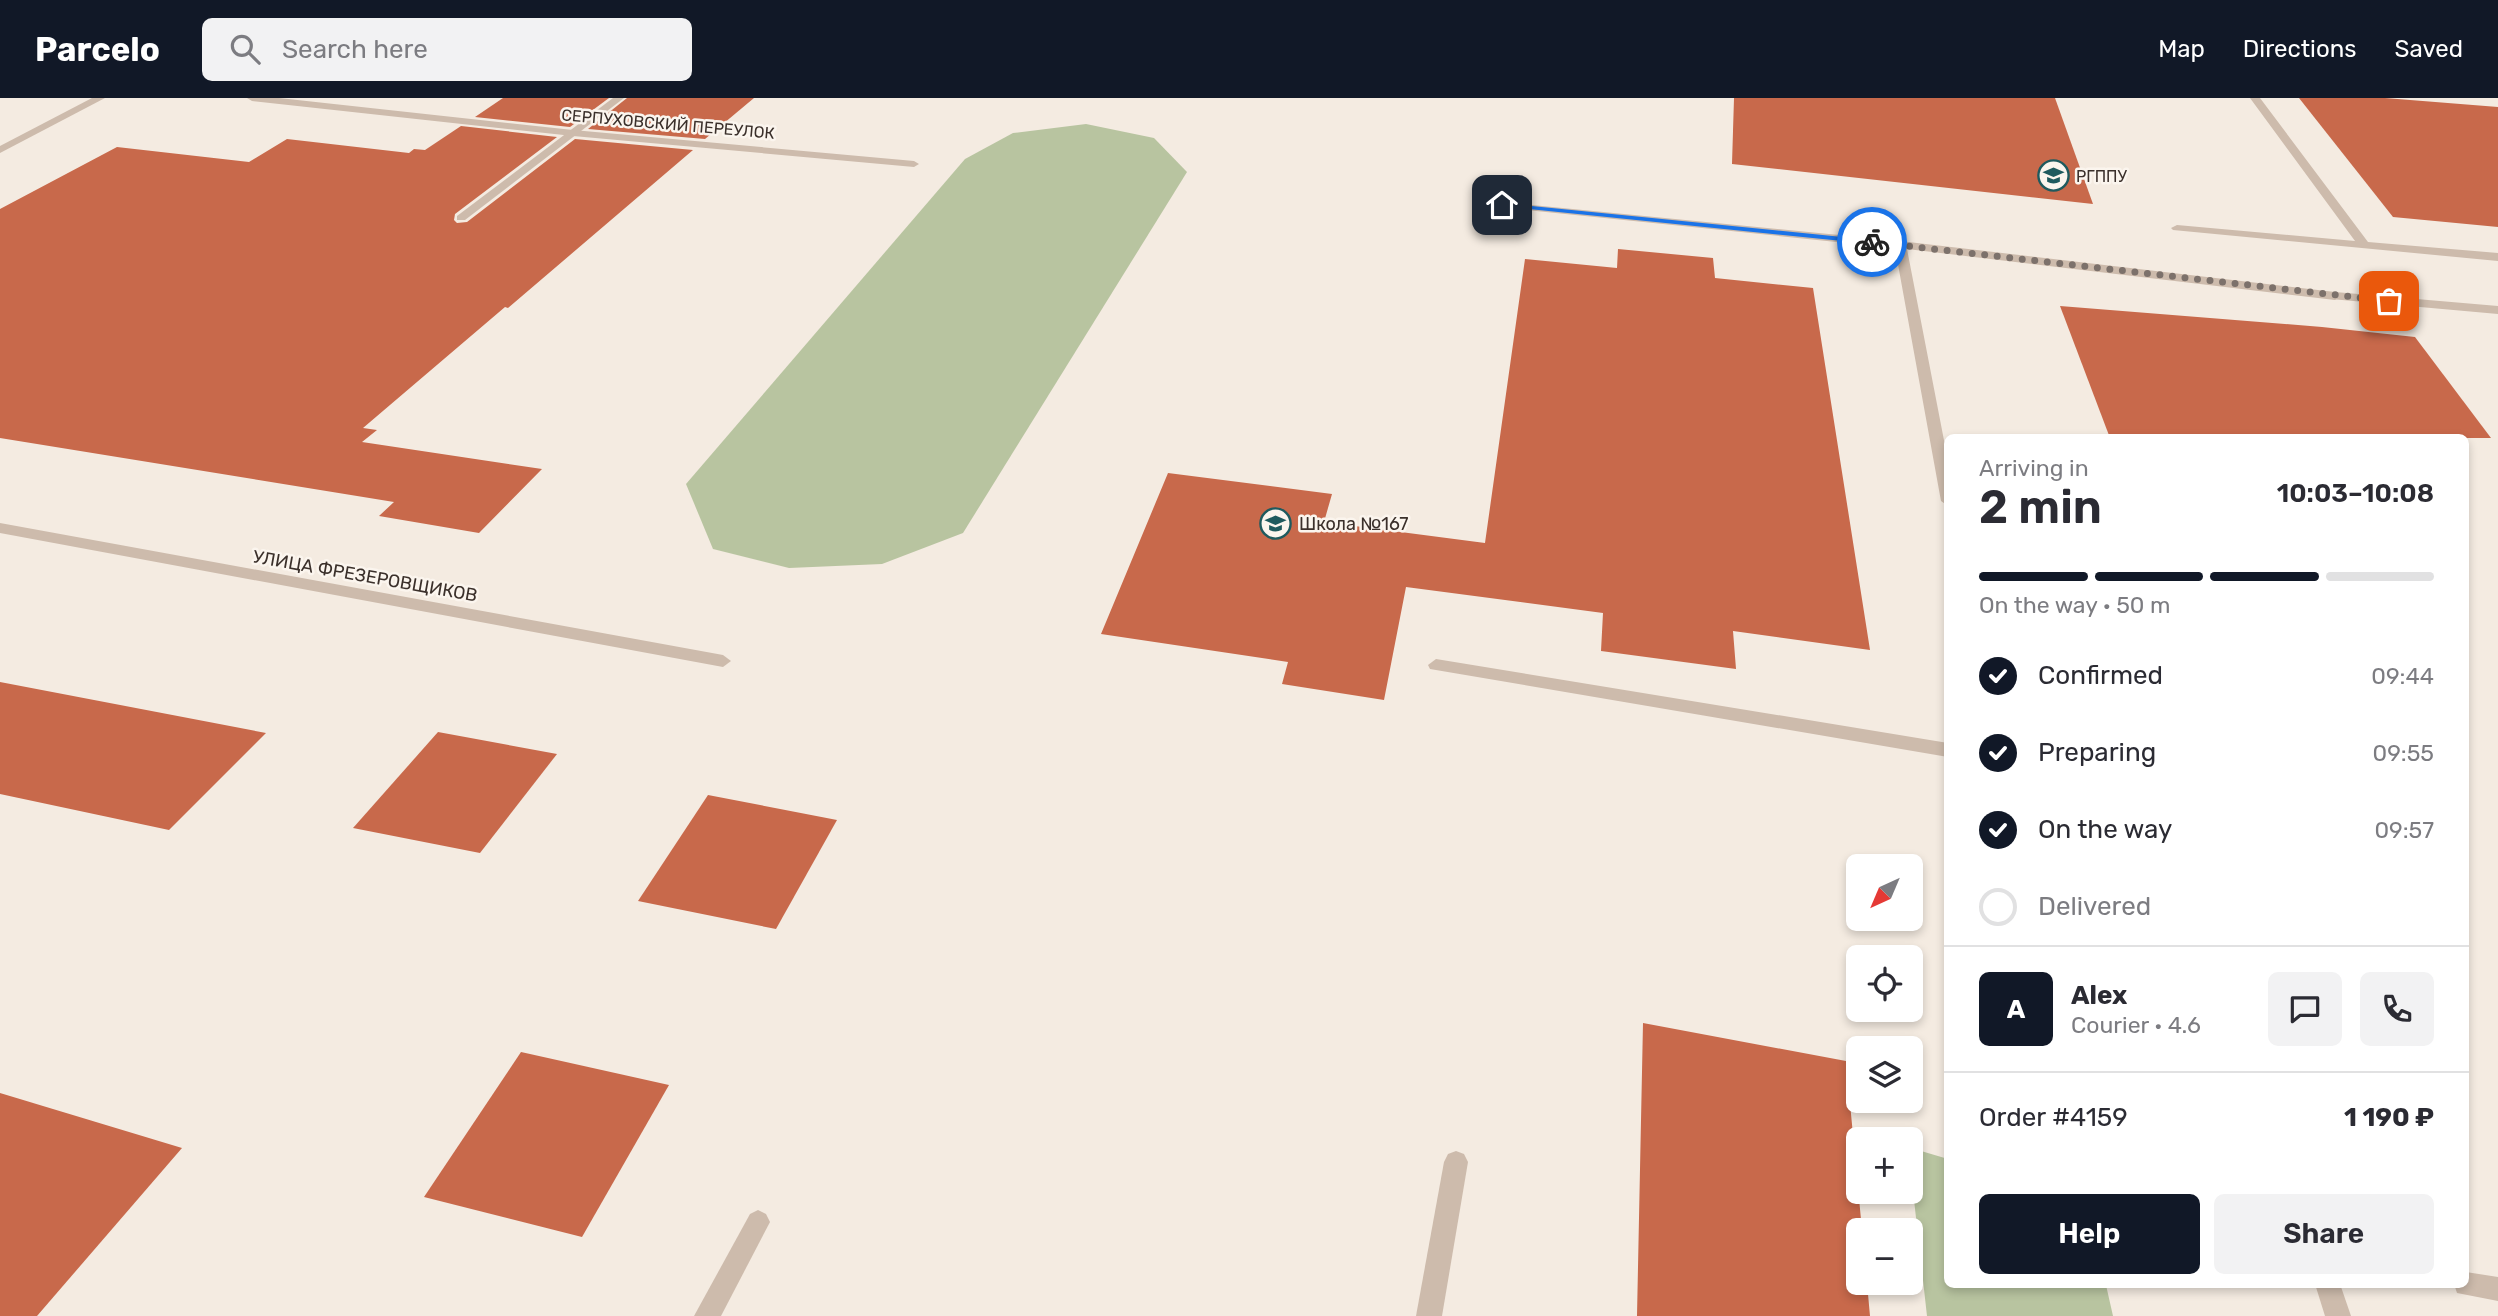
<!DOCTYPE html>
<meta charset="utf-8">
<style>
body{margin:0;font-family:Rubik,sans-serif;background:#f2f2f3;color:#2b2b33;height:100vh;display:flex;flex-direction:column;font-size:26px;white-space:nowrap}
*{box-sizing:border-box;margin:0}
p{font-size:23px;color:#7c7c81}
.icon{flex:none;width:38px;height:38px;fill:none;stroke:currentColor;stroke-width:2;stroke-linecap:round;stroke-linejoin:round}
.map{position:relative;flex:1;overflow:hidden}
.drawer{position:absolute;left:1944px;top:336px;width:525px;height:854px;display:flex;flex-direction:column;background:#fff;border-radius:10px;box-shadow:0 4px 10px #0003}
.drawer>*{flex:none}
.needle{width:46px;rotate:224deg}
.controls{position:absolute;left:1846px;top:756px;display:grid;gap:14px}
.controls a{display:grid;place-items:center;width:77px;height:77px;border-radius:10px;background:#fff;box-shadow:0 4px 10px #0003;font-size:35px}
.pin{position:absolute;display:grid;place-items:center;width:60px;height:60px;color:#fff;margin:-30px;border-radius:14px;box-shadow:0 4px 10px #0006}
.courier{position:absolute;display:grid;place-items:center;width:70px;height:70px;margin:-35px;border:5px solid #1a73e8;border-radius:50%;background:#fff;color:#222;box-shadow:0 2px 9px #0007}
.summary em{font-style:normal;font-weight:600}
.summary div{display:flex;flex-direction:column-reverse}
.summary{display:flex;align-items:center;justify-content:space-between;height:119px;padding:0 35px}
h1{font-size:46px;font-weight:600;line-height:52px}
.bar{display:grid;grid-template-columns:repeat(4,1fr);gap:10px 7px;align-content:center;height:84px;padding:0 35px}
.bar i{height:9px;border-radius:5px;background:#e1e1e2}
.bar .current{background:#111827}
.bar p{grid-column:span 4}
.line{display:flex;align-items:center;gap:18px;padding:0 35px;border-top:2px solid #e1e1e2}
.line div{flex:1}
.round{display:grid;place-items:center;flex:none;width:74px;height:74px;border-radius:10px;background:#f2f2f3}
ol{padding:0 35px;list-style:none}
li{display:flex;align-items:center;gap:21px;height:77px}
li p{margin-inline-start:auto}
li .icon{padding:7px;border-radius:50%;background:#111827;color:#fff;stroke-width:4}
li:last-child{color:#7c7c81}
li i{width:38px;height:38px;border:4px solid #e1e1e2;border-radius:50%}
.primary-button{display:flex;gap:14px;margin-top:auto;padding:14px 35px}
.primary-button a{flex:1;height:80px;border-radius:10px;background:#111827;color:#fff;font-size:28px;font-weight:600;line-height:80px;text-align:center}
.primary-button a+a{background:#f2f2f3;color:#2b2b33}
header{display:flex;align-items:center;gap:42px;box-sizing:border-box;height:98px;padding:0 35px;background:#111827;color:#fff}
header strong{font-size:33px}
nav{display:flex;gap:38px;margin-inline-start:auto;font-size:24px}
.search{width:490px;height:63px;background:#f2f2f3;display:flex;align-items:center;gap:18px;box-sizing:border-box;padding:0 24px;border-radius:10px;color:#7c7c81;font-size:26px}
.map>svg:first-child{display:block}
</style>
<header>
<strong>Parcelo</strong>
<div class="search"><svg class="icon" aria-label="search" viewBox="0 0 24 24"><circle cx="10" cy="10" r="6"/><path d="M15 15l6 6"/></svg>Search here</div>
<nav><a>Map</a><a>Directions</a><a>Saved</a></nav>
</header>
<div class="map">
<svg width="2498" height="1218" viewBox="0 0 2498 1218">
<rect width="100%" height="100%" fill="#f4ebe1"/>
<g fill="#b8c4a0">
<path d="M 1086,26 L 1154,40 L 1187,74 L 963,435 L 882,466 L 789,470 L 713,451 L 686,386 L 965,61 L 1013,35 Z"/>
<path d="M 1911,1050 L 1948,1061 L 1948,1186 L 2106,1187 L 2113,1218 L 1927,1218 L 1911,1075 Z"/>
</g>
<g fill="#c8694b">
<path d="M 503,0 L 609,0 L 570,29 L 475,19 Z"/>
<path d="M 627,0 L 754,0 L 705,41 L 588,31 Z"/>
<path d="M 1734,0 L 2055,0 L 2093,106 L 1732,66 Z"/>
<path d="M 2299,0 L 2385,0 L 2498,9 L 2498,129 L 2393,119 Z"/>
<path d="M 461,28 L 557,39 L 455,116 L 454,122 L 457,125 L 467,124 L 575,41 L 693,52 L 508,210 L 505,209 L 363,330 L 377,332 L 362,344 L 542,371 L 479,435 L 379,418 L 394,404 L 0,340 L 0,111 L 117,49 L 249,64 L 287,41 L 409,55 L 414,51 L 425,52 Z"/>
<path d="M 1618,151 L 1713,160 L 1715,180 L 1813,190 L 1870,552 L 1733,533 L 1736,571 L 1601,553 L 1603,515 L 1406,489 L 1384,602 L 1282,586 L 1288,564 L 1101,536 L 1168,375 L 1332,396 L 1324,424 L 1485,445 L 1525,161 L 1617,170 Z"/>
<path d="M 2060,208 L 2322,229 L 2415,239 L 2491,340 L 2110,340 Z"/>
<path d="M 0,584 L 266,635 L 169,732 L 0,696 Z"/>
<path d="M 438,634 L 557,656 L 480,755 L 353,730 Z"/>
<path d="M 708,697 L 837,722 L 776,831 L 638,803 Z"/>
<path d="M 1643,925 L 1846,963 L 1862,1132 L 1858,1132 L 1858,1185 L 1867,1185 L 1870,1218 L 1637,1218 Z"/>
<path d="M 521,954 L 669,987 L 582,1139 L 424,1099 Z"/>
<path d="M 0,995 L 182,1050 L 37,1218 L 0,1218 Z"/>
</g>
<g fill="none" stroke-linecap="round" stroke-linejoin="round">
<g fill="#cdbbac" fill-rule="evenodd">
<path d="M 613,0 L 624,0 L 465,122 L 457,122 L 457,118 Z"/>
<path d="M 2250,0 L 2260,0 L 2368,144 L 2498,155 L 2498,163 L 2173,132 L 2171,130 L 2177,127 L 2355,143 Z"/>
<path d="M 1502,104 L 1900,143 L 2335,194 L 2341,198 L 2335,202 L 1907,151 L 1948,363 L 1948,408 L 1941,403 L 1895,150 L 1498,109 L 1496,107 Z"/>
<path d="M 1436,561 L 1948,645 L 1948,659 L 1430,571 L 1428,567 Z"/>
<path d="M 1456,1053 L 1464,1056 L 1468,1064 L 1442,1218 L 1416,1218 L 1444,1064 L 1448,1056 Z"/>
<path d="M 758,1112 L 766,1116 L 770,1124 L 721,1218 L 694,1218 L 750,1116 Z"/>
<path d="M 2466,1174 L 2498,1179 L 2498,1203 L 2457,1195 L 2454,1186 L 2466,1186 Z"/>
<path d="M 2315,1186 L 2340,1186 L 2351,1218 L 2325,1218 Z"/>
</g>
<g fill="#cdbbac" fill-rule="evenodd">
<path d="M 92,0 L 105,0 L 0,55 L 0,48 Z"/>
<path d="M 247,0 L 279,0 L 573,32 L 914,63 L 919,66 L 914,69 L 573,38 L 252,3 Z"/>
<path d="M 2335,194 L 2498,208 L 2498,216 L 2331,201 L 2331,195 Z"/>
<path d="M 0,425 L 723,557 L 731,563 L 723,569 L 0,435 Z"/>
</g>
</g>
<path fill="#1a73e8" d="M 1502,105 L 1872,142 L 1876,144 L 1872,146 L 1499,108 Z"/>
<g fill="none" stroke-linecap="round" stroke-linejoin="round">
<path stroke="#7c716b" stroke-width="7" stroke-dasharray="0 12.6" d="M 1872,144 L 2389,203"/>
</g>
<defs>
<symbol id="university-ring" viewBox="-11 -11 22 22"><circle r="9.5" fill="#fbf5ee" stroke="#1f5a5e" stroke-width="1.5"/><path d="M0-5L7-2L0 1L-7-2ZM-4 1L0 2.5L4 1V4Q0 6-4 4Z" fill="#1f5a5e"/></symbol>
<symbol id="school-ring" viewBox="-11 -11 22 22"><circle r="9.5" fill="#fbf5ee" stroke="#1f5a5e" stroke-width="1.5"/><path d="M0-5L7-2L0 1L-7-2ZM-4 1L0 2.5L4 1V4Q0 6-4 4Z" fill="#1f5a5e"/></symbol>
</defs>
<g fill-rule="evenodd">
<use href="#university-ring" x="2036" y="60" width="35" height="35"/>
<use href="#school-ring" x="1258" y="408" width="35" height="35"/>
</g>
<g text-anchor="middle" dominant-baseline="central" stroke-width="5" stroke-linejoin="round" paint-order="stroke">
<g font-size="16" fill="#3b302b" stroke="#fbf5ee">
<text transform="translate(668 26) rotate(5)">СЕРПУХОВСКИЙ ПЕРЕУЛОК</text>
</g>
<g font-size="16" fill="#3b302b" stroke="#fbf5ee" text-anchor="start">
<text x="2076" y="78">РГППУ</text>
</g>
<g font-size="18" fill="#3b302b" stroke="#fbf5ee" text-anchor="start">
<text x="1299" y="426">Школа №167</text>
</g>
<g font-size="18" fill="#3b302b" stroke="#fbf5ee">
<text transform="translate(365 478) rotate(10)">УЛИЦА ФРЕЗЕРОВЩИКОВ</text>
</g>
</g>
</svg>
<div class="controls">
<a><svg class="needle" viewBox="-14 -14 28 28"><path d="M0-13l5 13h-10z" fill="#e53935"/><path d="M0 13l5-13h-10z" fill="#7c7c81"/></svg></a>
<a><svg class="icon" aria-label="locate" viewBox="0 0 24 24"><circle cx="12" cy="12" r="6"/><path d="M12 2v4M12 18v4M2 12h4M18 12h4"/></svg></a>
<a><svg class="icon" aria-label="layers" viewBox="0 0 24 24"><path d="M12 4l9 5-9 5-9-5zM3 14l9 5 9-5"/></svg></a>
<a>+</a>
<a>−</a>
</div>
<div class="pin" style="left:2389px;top:203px;background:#ea580c"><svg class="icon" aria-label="bag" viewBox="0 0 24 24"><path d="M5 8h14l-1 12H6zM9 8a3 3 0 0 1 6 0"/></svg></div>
<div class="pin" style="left:1502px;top:107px;background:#1f2937"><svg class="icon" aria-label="home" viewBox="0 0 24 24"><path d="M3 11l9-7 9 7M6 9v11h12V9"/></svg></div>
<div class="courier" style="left:1872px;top:144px"><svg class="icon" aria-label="bike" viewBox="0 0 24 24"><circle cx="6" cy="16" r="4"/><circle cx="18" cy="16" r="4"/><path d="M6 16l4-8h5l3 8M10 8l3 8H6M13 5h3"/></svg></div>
<section class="drawer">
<div class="summary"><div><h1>2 min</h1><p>Arriving in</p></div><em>10:03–10:08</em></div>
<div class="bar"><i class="current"></i><i class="current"></i><i class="current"></i><i></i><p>On the way · 50 m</p></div>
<ol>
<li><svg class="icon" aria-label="check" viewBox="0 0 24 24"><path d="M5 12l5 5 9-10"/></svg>Confirmed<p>09:44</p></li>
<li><svg class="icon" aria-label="check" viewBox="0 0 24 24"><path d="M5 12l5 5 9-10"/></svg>Preparing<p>09:55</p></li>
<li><svg class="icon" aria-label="check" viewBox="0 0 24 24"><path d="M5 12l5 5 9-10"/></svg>On the way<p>09:57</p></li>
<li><i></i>Delivered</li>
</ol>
<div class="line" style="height:126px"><b class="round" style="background:#111827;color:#fff">A</b><div><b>Alex</b><p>Courier · 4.6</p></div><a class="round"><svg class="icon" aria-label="chat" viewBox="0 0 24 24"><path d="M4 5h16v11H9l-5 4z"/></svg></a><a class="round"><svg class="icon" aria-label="phone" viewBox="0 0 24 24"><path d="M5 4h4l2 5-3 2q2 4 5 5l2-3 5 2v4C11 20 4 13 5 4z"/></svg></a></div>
<div class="line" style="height:91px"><div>Order #4159</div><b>1 190 ₽</b></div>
<div class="primary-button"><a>Help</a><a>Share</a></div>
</section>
</div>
